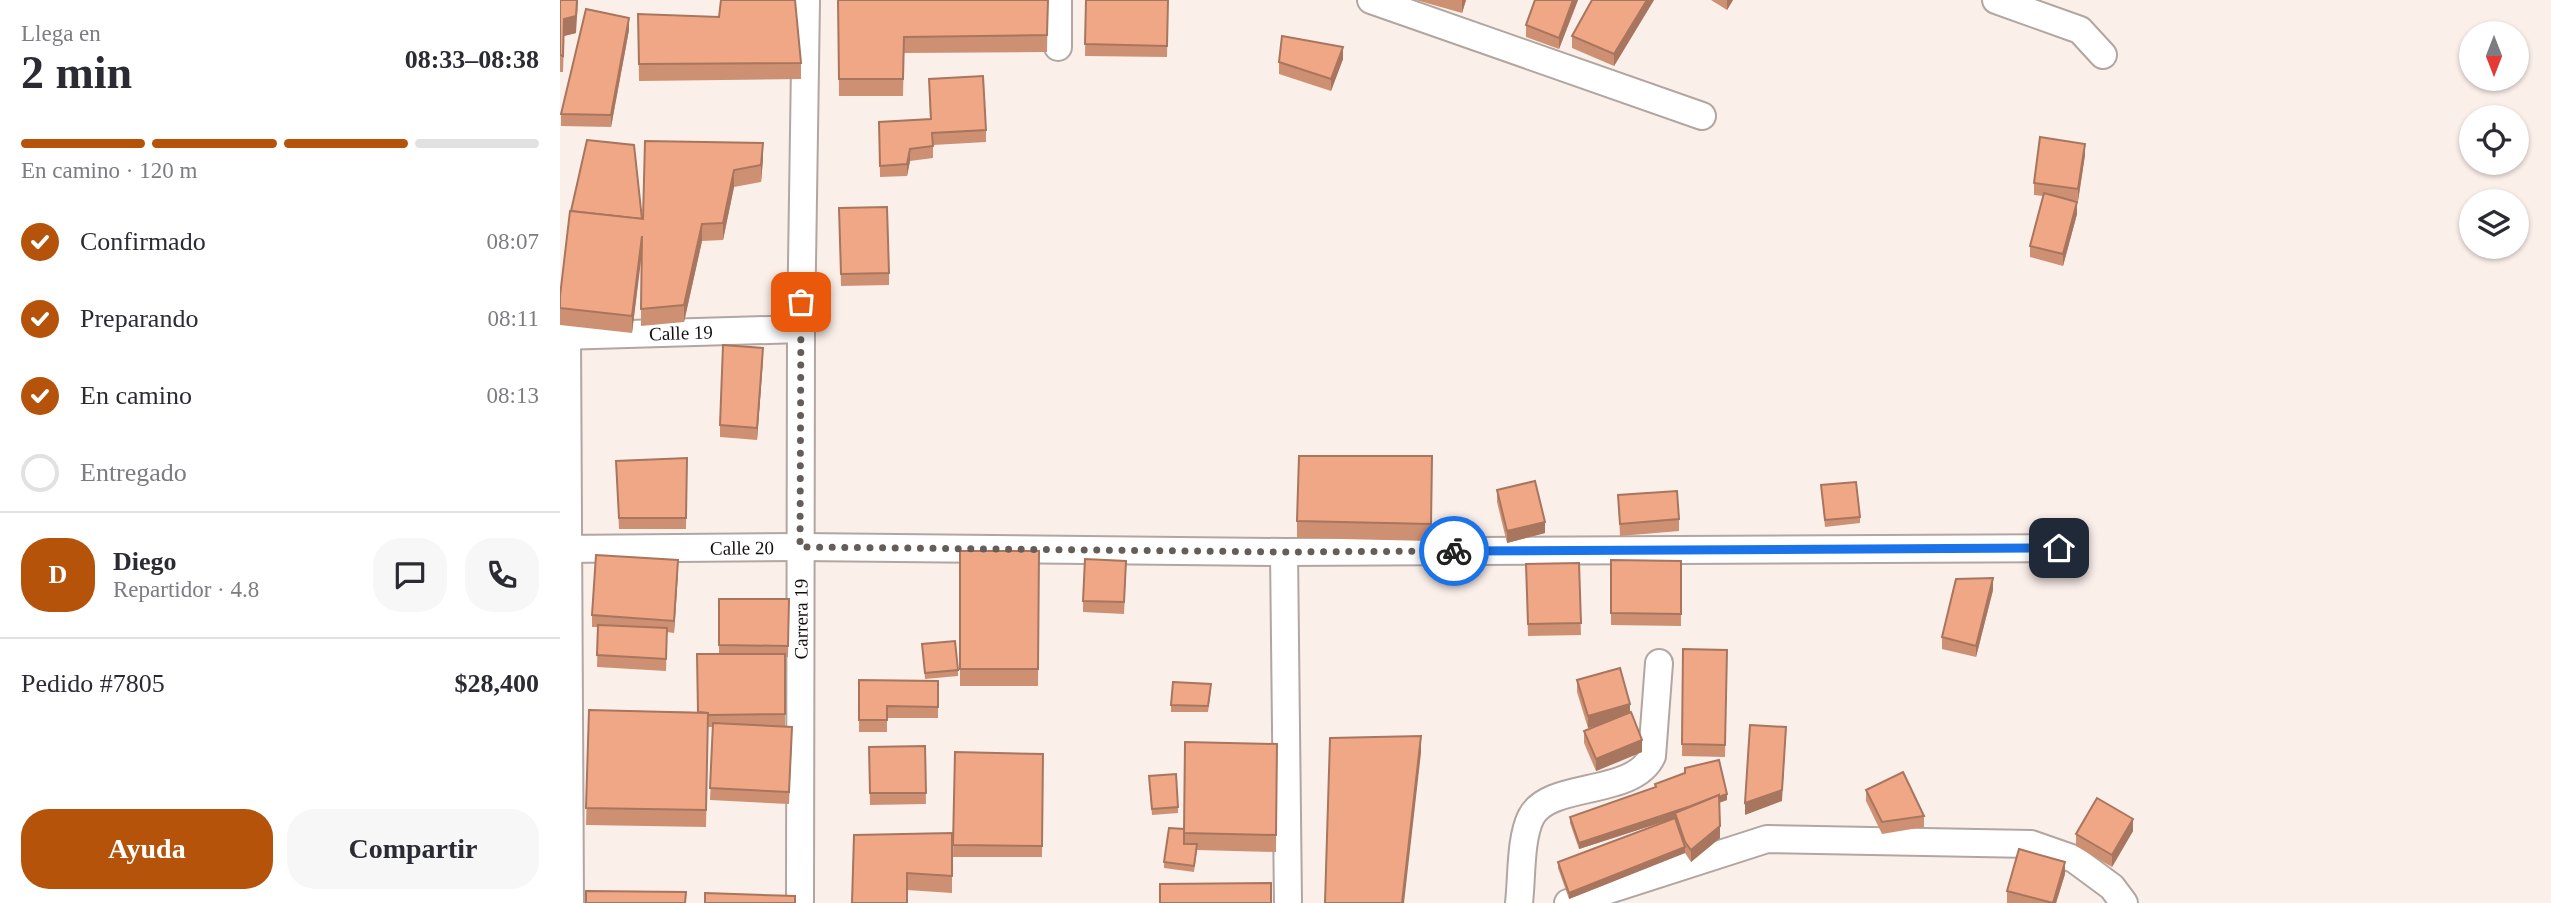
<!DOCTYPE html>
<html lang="es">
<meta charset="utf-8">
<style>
body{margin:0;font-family:"Times New Roman",serif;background:#f7f7f7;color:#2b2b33;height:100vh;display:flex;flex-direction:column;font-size:26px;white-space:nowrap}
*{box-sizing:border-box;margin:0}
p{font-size:23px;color:#7c7c81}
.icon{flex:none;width:38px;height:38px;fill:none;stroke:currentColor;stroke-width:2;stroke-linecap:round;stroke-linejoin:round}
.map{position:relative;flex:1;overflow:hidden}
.details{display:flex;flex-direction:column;background:#fff;width:560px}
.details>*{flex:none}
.needle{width:46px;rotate:180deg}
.tools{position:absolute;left:1899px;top:21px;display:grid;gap:14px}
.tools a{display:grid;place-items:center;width:70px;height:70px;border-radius:50%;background:#fff;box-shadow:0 2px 5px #0004;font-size:35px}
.pin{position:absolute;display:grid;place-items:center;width:60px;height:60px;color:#fff;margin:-30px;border-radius:14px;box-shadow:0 4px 10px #0006}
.courier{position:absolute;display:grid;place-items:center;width:70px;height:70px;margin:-35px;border:5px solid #1a73e8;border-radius:50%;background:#fff;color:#222;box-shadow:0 2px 9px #0007}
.summary em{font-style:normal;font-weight:700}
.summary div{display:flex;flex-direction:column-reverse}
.summary{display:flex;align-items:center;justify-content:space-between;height:119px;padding:0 21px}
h1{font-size:46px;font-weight:700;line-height:52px}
.bar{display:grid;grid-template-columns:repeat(4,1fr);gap:10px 7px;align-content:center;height:84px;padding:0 21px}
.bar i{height:9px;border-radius:5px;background:#e1e1e2}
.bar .selected{background:#b45309}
.bar p{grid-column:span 4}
.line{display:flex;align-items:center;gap:18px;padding:0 21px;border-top:2px solid #e1e1e2}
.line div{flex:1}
.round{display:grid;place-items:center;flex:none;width:74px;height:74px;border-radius:28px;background:#f7f7f7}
ol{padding:0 21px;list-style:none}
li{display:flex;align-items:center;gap:21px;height:77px}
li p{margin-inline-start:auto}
li .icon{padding:7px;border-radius:50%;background:#b45309;color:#fff;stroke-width:4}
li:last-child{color:#7c7c81}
li i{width:38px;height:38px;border:4px solid #e1e1e2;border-radius:50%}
.cta{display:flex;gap:14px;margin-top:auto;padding:14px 21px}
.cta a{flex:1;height:80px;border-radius:28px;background:#b45309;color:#fff;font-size:28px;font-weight:700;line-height:80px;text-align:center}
.cta a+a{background:#f7f7f7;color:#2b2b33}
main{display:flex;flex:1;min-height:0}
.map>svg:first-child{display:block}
</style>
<main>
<section class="details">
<div class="summary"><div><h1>2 min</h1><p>Llega en</p></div><em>08:33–08:38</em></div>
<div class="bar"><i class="selected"></i><i class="selected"></i><i class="selected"></i><i></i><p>En camino · 120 m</p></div>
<ol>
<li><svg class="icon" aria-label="check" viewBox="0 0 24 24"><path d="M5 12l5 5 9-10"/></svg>Confirmado<p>08:07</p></li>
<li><svg class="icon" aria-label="check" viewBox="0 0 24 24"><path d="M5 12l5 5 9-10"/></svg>Preparando<p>08:11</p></li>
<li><svg class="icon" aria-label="check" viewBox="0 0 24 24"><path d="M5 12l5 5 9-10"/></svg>En camino<p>08:13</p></li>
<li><i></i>Entregado</li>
</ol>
<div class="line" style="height:126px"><b class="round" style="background:#b45309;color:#fff">D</b><div><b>Diego</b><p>Repartidor · 4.8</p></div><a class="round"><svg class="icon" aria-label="chat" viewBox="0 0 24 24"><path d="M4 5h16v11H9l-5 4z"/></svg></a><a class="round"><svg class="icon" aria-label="phone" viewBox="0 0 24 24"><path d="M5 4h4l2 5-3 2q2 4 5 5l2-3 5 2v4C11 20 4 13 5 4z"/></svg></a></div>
<div class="line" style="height:91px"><div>Pedido #7805</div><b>$28,400</b></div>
<div class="cta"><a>Ayuda</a><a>Compartir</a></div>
</section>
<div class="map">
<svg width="1991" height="903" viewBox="0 0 1991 903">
<rect width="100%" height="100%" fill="#fbefea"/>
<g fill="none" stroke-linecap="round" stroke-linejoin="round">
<defs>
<g id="street">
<path d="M 811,0 L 1142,116"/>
<path d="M 1436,0 L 1520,30 L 1543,55"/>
<path d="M 498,47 L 498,0"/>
<path id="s1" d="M 0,336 L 241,329"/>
<path d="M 7,336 L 10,903"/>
<path id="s2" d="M 0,549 L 241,547 L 724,552 L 1499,548"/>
<path d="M 724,552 L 728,903"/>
<path id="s3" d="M 240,903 L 241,329 L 246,0"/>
<path d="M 959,903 C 962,878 960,839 971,817 C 989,781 1073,797 1092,756 L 1099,663"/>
<path d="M 1008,903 L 1207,839 L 1471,844 L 1514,859 L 1552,887 L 1564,903"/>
</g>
</defs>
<use href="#street" stroke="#b1a6a1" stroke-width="30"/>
<use href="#street" stroke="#fff" stroke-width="26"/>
</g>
<g fill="#ce9073">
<path d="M 0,0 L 16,33 L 4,36 L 3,72 L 0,72 Z"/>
<path d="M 278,0 L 488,0 L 487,52 L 344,53 L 343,96 L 279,96 Z"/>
<path d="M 526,0 L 608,0 L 607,57 L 525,56 Z"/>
<path d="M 856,0 L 906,0 L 902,13 Z"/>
<path d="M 1018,0 L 999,49 L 966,37 L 966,25 Z"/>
<path d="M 1094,0 L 1054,66 L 1012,48 L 1012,36 Z"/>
<path d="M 1151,0 L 1173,0 L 1167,10 Z"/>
<path d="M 78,14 L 241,63 L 241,79 L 79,81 Z"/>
<path d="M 69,30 L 51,127 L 1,126 L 1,114 Z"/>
<path d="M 783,59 L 771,91 L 719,74 L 719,62 Z"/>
<path d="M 369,79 L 426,130 L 426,142 L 373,145 L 373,158 L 350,161 L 347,176 L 320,177 L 319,122 L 370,119 Z"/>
<path d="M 85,141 L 203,159 L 201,182 L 174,187 L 163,240 L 142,241 L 124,322 L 81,326 L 81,254 L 72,333 L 0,325 L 0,296 L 83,219 Z"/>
<path d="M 1525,155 L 1518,201 L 1508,200 L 1517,214 L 1503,266 L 1470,257 L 1470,246 L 1483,196 L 1474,195 L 1474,183 Z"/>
<path d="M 279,208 L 329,273 L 329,285 L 281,286 Z"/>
<path d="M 203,359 L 197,440 L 160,437 L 160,425 Z"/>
<path d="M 872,456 L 871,541 L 737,538 L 737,521 Z"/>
<path d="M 127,458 L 126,529 L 59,529 L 56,461 Z"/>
<path d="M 1261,485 L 1300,517 L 1300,523 L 1265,527 Z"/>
<path d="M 937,490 L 985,533 L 947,543 L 937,502 Z"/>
<path d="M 1058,495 L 1119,519 L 1119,531 L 1060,536 Z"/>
<path d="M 400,551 L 479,551 L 478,686 L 400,686 Z"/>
<path d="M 1051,560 L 1121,561 L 1121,626 L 1051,625 Z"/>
<path d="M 1019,563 L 1021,635 L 968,636 L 966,564 Z"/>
<path d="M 118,572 L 114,633 L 107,632 L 106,671 L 37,667 L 38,627 L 32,627 L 32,615 Z"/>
<path d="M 566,573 L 564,614 L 523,612 L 523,601 Z"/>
<path d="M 1433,590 L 1416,657 L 1382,649 L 1382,637 Z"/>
<path d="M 159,599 L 229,599 L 228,657 L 225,657 L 225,726 L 209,726 L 232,739 L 229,804 L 150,800 L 153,727 L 148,727 L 146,827 L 26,825 L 29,710 L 138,712 L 159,654 Z"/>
<path d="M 362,644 L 398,670 L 398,676 L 365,679 Z"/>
<path d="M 1123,649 L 1167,650 L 1165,757 L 1122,756 Z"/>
<path d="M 299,680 L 378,681 L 378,718 L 327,718 L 327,732 L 299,732 Z"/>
<path d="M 1017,680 L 1070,712 L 1082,752 L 1036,771 L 1024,743 L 1024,731 L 1043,723 L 1028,728 L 1017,692 Z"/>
<path d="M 651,690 L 648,712 L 611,712 L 611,705 Z"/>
<path d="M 717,744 L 716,852 L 637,850 L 634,872 L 604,868 L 604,862 L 624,829 Z"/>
<path d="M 365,746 L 366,804 L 310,805 L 309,747 Z"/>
<path d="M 395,752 L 483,754 L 482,857 L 393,857 Z"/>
<path d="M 589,782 L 618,807 L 618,813 L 592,815 Z"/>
<path d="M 1095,784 L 1167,800 L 1159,803 L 1160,838 L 1131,862 L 1125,853 L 1009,899 L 998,868 L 998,862 L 1115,818 L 1019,849 L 1010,823 L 1010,817 L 1095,787 Z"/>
<path d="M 1306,790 L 1364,816 L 1364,827 L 1322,834 L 1306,801 Z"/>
<path d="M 1573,831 L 1552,867 L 1516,846 L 1516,834 Z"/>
<path d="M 392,833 L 392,893 L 347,890 L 292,903 Z"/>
<path d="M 1505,874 L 1496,903 L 1447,903 L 1447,891 Z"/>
</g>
<g fill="#a8755e">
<path d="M 17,0 L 18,0 L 16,33 L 4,36 L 3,72 L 4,19 Z"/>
<path d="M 902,0 L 906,0 L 902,13 Z"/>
<path d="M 1013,0 L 1018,0 L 999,49 L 999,38 Z"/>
<path d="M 1087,0 L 1094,0 L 1054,66 L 1054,54 Z"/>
<path d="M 1167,0 L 1173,0 L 1167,10 Z"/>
<path d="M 69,18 L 69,30 L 51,127 L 51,115 Z"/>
<path d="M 783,47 L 783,59 L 771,91 L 771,79 Z"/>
<path d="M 203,143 L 203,159 L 201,182 L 201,165 Z"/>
<path d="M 1525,144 L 1525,155 L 1518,201 L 1518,189 Z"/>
<path d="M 350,149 L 350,161 L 347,176 L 347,164 Z"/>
<path d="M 174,170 L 174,187 L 163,240 L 163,223 Z"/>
<path d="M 1517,202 L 1517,214 L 1503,266 L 1503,254 Z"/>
<path d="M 142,224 L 142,241 L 124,322 L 124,305 Z"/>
<path d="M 82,236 L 82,253 L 72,333 L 72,316 Z"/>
<path d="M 203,348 L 203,359 L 197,440 L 197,428 Z"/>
<path d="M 985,522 L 985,533 L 947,543 L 947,531 Z"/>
<path d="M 118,560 L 118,572 L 114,633 L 114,621 Z"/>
<path d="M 1433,578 L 1433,590 L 1416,657 L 1416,646 Z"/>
<path d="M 1070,704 L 1070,716 L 1028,728 L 1028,716 Z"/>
<path d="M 1226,727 L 1222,801 L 1185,815 L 1185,803 Z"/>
<path d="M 861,736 L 861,753 L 844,903 L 842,903 Z"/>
<path d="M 1082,740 L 1082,752 L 1036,771 L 1036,759 Z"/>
<path d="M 1167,794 L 1167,800 L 1116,817 L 1115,813 L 1115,818 L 1019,849 L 1019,843 Z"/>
<path d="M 1573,819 L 1573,831 L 1552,867 L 1552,855 Z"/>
<path d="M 1160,826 L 1160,838 L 1131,862 L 1131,850 Z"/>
<path d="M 1125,847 L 1125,853 L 1009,899 L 1009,893 Z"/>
<path d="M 1505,862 L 1505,874 L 1496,903 L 1493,903 Z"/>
</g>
<g fill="#f0a786" stroke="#a8755e" stroke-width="2">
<path d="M 0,0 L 17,0 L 16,16 L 4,19 L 3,56 L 0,55 Z"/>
<path d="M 161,0 L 235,0 L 241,63 L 79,64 L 78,14 L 159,17 Z"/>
<path d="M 278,0 L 488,0 L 487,35 L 344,37 L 343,79 L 279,79 Z"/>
<path d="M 526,0 L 608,0 L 607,46 L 525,44 Z"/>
<path d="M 975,0 L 1013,0 L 999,38 L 966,25 Z"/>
<path d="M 1032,0 L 1087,0 L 1054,54 L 1012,36 Z"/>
<path d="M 26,9 L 69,18 L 51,115 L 1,114 Z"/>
<path d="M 722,36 L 783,47 L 771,79 L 719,62 Z"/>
<path d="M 423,76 L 426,130 L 372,133 L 373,146 L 350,149 L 347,164 L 320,166 L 319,122 L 371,119 L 369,79 Z"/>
<path d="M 1480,137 L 1525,144 L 1518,189 L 1474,183 Z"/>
<path d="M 27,140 L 74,145 L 82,219 L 11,211 Z"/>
<path d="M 85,141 L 203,143 L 201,165 L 174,170 L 163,223 L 142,224 L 124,305 L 81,309 L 82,236 L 72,316 L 0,308 L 0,296 L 10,211 L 83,219 Z"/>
<path d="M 1484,193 L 1517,202 L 1503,254 L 1470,246 Z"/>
<path d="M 327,207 L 329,273 L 281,274 L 279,208 Z"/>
<path d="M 163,345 L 203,348 L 197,428 L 160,425 Z"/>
<path d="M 739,456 L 872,456 L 871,524 L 737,521 Z"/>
<path d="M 127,458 L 126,518 L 59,518 L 56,461 Z"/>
<path d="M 975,481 L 985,522 L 947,531 L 937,490 Z"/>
<path d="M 1296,482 L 1300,517 L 1265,520 L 1261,485 Z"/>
<path d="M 1117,491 L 1119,519 L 1060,524 L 1058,495 Z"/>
<path d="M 400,551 L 479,551 L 478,669 L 400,669 Z"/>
<path d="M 36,555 L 118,560 L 114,621 L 32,615 Z"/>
<path d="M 525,559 L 566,561 L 564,602 L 523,601 Z"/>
<path d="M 1051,560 L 1121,561 L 1121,614 L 1051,613 Z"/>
<path d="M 1019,563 L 1021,623 L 968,624 L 966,564 Z"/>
<path d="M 1433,578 L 1416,646 L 1382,637 L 1396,579 Z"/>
<path d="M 159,599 L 229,599 L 228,646 L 159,645 Z"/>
<path d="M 38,625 L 107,628 L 106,659 L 37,655 Z"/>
<path d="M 395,641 L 398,670 L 365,673 L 362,644 Z"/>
<path d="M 1123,649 L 1167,650 L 1165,745 L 1122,744 Z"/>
<path d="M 137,654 L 225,654 L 225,714 L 148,715 L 148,713 L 138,712 Z"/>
<path d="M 1060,668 L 1070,704 L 1028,716 L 1017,680 Z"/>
<path d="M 299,680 L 378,681 L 378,707 L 327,706 L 327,720 L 299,720 Z"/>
<path d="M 613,682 L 651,684 L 648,706 L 611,705 Z"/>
<path d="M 29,710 L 148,713 L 146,810 L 26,808 Z"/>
<path d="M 1071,712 L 1082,740 L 1036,759 L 1024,731 Z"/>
<path d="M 153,723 L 232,727 L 229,792 L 150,788 Z"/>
<path d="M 1190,725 L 1226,727 L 1222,790 L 1185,803 Z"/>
<path d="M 861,736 L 842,903 L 765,903 L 770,738 Z"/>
<path d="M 625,742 L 717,744 L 716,835 L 624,833 Z"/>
<path d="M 365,746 L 366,793 L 310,793 L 309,747 Z"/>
<path d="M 395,752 L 483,754 L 482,846 L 393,845 Z"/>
<path d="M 1159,760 L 1167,794 L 1159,797 L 1159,795 L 1131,806 L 1019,843 L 1010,817 L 1096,787 L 1095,784 L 1125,773 L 1125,768 Z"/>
<path d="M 1343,772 L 1364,816 L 1322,822 L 1306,790 Z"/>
<path d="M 616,774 L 618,807 L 592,809 L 589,776 Z"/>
<path d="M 1159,795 L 1160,826 L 1131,850 L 1125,842 L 1115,813 Z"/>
<path d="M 1537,798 L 1573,819 L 1552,855 L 1516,834 Z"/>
<path d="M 1115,818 L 1125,847 L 1009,893 L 998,862 Z"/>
<path d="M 609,828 L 624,829 L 624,844 L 637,844 L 634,866 L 604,862 Z"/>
<path d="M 392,833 L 392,876 L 347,873 L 347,903 L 292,903 L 294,835 Z"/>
<path d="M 1459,849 L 1505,862 L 1493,903 L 1447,891 Z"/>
<path d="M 711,883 L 711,903 L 600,903 L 600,884 Z"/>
<path d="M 26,891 L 126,892 L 125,903 L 26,903 Z"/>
<path d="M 145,893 L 235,896 L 235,903 L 145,903 Z"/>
</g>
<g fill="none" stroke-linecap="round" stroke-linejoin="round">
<path stroke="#645d5a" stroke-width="7" stroke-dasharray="0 12.6" d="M 241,302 L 240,547 L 724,552 L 894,551"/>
<path stroke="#1a73e8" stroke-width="9" d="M 894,551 L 1499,548"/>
</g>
<g text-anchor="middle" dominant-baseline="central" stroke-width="6" stroke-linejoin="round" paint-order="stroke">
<g font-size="19" fill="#130f0d" stroke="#fbefea">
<text stroke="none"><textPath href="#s1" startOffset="121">Calle 19</textPath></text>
<text stroke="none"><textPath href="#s2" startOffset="182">Calle 20</textPath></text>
<text stroke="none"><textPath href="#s3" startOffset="284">Carrera 19</textPath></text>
</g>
</g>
</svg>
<div class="tools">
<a><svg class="needle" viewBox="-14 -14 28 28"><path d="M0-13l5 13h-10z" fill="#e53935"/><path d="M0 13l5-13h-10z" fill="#7c7c81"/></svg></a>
<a><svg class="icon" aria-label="locate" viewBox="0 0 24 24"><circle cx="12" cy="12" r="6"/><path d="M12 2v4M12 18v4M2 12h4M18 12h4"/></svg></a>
<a><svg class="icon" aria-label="layers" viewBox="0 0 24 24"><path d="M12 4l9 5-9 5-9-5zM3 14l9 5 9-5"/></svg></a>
</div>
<div class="pin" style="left:241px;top:302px;background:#ea580c"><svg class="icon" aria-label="bag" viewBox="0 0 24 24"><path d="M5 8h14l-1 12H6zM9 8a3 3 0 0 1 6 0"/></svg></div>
<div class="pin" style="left:1499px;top:548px;background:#1f2937"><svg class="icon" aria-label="home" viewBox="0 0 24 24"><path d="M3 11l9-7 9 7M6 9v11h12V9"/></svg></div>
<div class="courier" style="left:894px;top:551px"><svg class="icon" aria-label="bike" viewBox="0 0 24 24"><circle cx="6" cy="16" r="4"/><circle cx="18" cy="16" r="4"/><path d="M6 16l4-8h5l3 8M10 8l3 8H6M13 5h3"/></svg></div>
</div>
</main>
